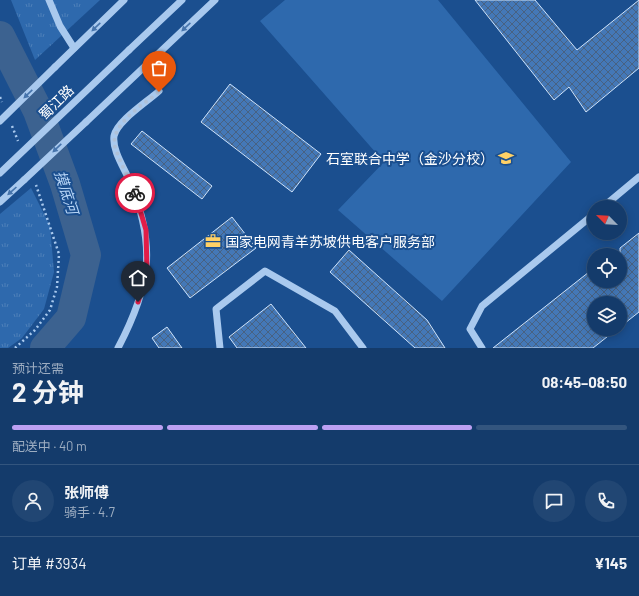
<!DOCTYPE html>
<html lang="zh">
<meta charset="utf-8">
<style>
body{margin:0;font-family:Barlow,"Noto Sans SC",sans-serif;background:#214673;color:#f1f3f6;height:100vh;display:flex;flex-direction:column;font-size:15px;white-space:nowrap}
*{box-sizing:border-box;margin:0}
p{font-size:13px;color:#9dadc1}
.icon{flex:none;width:22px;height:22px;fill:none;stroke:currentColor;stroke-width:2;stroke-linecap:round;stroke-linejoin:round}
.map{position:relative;height:348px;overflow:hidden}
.details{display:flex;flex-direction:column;background:#143b6b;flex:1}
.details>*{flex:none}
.needle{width:26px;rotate:294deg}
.tools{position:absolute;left:587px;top:200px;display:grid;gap:8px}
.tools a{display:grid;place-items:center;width:40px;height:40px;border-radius:50%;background:#143b6b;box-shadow:0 2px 10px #0003,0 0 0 1px #33557e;font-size:20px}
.pin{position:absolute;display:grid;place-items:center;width:34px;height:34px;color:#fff;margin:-41px -17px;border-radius:50% 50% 50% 0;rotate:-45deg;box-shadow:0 0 4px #0007}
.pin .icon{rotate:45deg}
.courier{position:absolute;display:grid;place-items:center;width:40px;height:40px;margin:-20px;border:3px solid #e11d48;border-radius:50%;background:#fff;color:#222;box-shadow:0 1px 5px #0007}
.overview em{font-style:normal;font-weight:700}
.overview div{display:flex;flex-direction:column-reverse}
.overview{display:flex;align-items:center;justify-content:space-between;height:68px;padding:0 12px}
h1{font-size:26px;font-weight:700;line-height:30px}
.bar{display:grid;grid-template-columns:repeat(4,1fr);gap:6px 4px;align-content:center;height:48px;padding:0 12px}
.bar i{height:5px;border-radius:3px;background:#33557e}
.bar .selected{background:#bca0f2}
.bar p{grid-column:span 4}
.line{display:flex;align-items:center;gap:10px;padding:0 12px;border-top:1px solid #33557e}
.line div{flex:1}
.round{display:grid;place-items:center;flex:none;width:42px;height:42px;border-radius:21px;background:#214673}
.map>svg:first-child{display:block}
</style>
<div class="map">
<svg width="639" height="348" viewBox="0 0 639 348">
<defs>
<pattern id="park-tufts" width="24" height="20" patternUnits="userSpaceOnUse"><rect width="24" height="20" fill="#2e69ad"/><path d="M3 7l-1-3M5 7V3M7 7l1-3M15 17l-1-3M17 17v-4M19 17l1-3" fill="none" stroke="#4d80b9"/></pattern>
<pattern id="building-cross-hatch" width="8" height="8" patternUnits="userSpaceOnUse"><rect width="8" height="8" fill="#4478b7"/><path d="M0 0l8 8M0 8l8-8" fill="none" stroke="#486282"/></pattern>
</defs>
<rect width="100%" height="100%" fill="#1b4f8f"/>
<path fill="#2e69ad" d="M 285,0 L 438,0 L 571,162 L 442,301 L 338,210 L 384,162 L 260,21 Z"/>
<g fill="url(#park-tufts)">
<path d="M 11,0 L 100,0 L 35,60 Z"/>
<path d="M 31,188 L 50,226 L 54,272 L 44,309 L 22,338 L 8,348 L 0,348 L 0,214 Z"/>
</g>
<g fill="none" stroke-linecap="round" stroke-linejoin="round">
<path stroke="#3c6290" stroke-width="30" d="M 0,36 L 38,111 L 65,184 L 86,255 L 71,318 L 45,348"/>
</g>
<g fill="url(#building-cross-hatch)" stroke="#cfe3fa">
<path d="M 475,0 L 535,0 L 577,50 L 639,0 L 639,68 L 586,112 L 569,87 L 554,100 Z"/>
<path d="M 230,84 L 321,154 L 292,192 L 201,122 Z"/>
<path d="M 142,131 L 212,186 L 202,199 L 131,144 Z"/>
<path d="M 232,217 L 256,248 L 190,298 L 167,268 Z"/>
<path d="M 639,233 L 639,312 L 620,327 L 620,303 L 594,303 L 594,329 L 617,329 L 593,348 L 493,348 L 594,268 L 594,281 L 620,281 L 620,248 Z"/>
<path d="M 349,250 L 427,320 L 445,348 L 415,348 L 330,272 Z"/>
<path d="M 271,304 L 306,348 L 237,348 L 229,337 Z"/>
<path d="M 167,327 L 182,348 L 159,348 L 152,338 Z"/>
</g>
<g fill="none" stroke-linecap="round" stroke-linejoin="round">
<g stroke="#a9c9ee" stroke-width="2.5" stroke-dasharray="2 3" stroke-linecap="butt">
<path d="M 0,97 L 2,102"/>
<path d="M 12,126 L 18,141"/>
<path d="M 15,348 L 35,330 L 50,310 L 57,287 L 59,254 L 36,185"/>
</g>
<g stroke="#a9c9ee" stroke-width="7">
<path d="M 49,0 L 60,26 L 74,48"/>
<path d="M 129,50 L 182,0"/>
<path d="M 55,67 L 124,0"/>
<path d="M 86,122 L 215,0"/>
<path d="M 0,202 L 24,180"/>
<path d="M 603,207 L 639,177"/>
<path d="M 118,348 C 150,287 157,247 130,182 C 125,169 112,151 114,136 C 117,121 147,102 159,91"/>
<path d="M 220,348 L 216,309 L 265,271 L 335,311 L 363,348"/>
<path d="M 482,348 L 470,329 L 482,306 L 594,214"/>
</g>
<g stroke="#a9c9ee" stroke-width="7">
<path d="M 0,121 L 55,67"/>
<path d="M 0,173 L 129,50"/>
<path d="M 24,180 L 86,122"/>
</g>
</g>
<defs><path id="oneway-solid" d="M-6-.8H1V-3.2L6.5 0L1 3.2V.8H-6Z"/></defs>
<g fill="#4674ac">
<use href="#oneway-solid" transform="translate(96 27) rotate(136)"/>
<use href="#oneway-solid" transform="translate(186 27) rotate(137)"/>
<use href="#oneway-solid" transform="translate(28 94) rotate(136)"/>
<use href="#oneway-solid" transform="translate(57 148) rotate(136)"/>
<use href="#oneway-solid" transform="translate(12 191) rotate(138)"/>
</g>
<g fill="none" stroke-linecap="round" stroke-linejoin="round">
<path stroke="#afc1d8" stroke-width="4" stroke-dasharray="0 7.2" d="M 135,193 C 129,178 120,163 115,147 C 109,125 144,104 159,92"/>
<path stroke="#e11d48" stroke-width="5" d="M 135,193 L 146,230 L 147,271 L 138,302"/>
</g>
<defs>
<symbol id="school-bare" viewBox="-9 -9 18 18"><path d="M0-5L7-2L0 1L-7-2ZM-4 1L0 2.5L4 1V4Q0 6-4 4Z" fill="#ffd166" stroke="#1b4f8f" stroke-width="2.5" paint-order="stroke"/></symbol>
<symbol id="office-bare" viewBox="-9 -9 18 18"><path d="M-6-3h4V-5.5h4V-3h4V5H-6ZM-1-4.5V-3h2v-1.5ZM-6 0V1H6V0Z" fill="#ffd166" stroke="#1b4f8f" stroke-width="2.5" paint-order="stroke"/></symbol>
</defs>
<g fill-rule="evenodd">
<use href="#school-bare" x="495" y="147" width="22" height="22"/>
<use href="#office-bare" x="202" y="230" width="22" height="22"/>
</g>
<g text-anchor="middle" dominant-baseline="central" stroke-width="4" stroke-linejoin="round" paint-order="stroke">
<g font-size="14" fill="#fff" stroke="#1b4f8f">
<text transform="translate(56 102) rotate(-44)">蜀江路</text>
</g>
<g font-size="14" fill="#fff" stroke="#1b4f8f" text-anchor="end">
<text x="494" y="158">石室联合中学（金沙分校）</text>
<text x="225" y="241" text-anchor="start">国家电网青羊苏坡供电客户服务部</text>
</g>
<g font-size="15" font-style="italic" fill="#b5d3f5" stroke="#1b4f8f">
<text transform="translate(67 192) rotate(72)">摸底河</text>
</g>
</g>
</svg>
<div class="tools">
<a><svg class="needle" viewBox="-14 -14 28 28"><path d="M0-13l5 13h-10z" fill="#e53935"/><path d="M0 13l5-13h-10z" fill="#9dadc1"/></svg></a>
<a><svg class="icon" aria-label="locate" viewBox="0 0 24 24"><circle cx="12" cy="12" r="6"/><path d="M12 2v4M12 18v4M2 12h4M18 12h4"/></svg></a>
<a><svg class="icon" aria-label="layers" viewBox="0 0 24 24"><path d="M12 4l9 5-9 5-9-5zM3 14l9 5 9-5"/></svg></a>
</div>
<div class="pin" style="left:159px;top:92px;background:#ea580c"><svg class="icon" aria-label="bag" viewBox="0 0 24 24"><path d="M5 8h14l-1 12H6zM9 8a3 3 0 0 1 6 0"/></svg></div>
<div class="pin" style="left:138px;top:302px;background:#1f2937"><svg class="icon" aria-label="home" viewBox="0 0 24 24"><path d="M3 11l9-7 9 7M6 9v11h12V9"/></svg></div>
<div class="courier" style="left:135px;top:193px"><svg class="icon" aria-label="bike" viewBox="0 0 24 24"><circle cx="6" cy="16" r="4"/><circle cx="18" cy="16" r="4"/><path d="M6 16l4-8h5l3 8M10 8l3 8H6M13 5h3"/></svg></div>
</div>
<section class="details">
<div class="overview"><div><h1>2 分钟</h1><p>预计还需</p></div><em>08:45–08:50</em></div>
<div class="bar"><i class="selected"></i><i class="selected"></i><i class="selected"></i><i></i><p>配送中 · 40 m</p></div>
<div class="line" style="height:72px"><a class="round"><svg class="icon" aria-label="person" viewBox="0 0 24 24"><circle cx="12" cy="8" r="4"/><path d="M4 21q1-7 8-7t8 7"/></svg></a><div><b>张师傅</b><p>骑手 · 4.7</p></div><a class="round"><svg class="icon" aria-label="chat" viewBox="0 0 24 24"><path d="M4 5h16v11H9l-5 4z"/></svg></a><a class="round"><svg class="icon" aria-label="phone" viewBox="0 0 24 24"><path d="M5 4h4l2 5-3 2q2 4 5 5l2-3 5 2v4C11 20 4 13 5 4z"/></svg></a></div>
<div class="line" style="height:52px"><div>订单 #3934</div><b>¥145</b></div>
</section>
